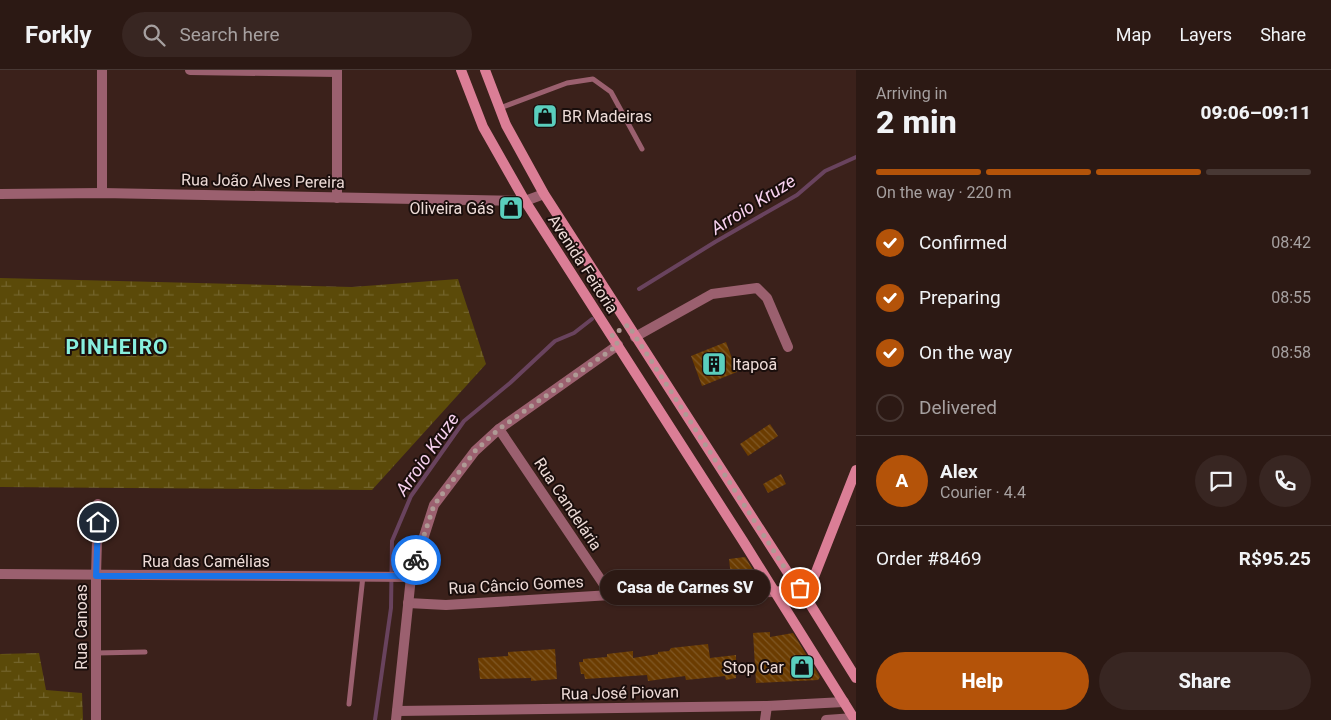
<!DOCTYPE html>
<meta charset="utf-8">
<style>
body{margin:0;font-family:Roboto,sans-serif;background:#382622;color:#f1f3f6;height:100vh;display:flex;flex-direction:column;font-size:19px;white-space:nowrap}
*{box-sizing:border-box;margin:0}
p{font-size:16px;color:#a6a0a0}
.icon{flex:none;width:28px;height:28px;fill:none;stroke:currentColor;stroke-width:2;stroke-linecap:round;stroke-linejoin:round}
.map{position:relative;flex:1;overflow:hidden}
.side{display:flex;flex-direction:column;background:#2c1914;width:475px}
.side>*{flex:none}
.pin{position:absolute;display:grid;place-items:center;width:42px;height:42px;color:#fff;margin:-21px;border:2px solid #fff;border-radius:50%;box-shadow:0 1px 5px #0007}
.courier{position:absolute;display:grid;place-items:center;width:50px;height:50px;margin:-25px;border:4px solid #1a73e8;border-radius:50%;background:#fff;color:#222;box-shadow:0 1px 6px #0007}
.bubble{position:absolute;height:35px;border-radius:18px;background:#2c1914;box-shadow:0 1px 4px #0004,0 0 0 1px #483834;font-size:16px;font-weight:800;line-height:35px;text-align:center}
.summary em{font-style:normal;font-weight:800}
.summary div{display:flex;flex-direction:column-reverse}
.summary{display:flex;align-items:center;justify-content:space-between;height:85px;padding:0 20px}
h1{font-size:32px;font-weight:800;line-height:38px}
.bar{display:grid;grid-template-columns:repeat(4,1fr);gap:8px 5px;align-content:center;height:60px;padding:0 20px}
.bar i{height:6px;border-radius:4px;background:#483834}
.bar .active{background:#b45309}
.bar p{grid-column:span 4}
.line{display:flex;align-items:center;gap:12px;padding:0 20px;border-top:1px solid #483834}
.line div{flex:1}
.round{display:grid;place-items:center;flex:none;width:52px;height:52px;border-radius:26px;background:#382622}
ol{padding:0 20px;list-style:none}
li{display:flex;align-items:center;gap:15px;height:55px}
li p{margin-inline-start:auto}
li .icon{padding:5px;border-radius:50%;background:#b45309;color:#fff;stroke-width:4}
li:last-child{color:#a6a0a0}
li i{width:28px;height:28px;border:2px solid #483834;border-radius:50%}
.action{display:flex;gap:10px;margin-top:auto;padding:10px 20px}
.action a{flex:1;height:58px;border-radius:30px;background:#b45309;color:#fff;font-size:20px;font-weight:800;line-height:58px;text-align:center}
.action a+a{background:#382622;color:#f1f3f6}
header{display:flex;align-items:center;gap:30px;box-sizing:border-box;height:70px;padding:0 25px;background:#2c1914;border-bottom:1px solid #483834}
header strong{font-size:24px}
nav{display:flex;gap:28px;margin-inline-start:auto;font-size:18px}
.search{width:350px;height:45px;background:#382622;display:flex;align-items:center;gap:12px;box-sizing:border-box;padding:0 18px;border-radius:28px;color:#a6a0a0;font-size:19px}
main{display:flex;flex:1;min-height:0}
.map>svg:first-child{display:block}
</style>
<header>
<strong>Forkly</strong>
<div class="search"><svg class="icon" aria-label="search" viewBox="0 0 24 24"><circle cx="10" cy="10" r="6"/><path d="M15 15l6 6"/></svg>Search here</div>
<nav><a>Map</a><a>Layers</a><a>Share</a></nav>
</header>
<main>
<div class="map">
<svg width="856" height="650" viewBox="0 0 856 650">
<defs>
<pattern id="wetland-marsh" width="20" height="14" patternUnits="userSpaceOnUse" patternTransform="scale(1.25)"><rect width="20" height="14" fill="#5b4a09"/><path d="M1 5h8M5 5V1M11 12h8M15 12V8" fill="none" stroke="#73642c"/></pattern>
<pattern id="building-back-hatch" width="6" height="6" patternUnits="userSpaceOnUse" patternTransform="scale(1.25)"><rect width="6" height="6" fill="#6b3c01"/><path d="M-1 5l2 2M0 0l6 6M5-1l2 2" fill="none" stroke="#805825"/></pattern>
</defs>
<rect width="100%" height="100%" fill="#3b211b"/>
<g fill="url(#wetland-marsh)">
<path d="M 0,208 L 352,217 L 458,209 L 486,294 L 372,420 L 0,417 Z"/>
<path d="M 39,583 L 46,620 L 82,623 L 83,650 L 0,650 L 0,584 Z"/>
</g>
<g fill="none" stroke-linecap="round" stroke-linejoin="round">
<g stroke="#69435e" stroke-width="4">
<path d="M 639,219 L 715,172 L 797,125 L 825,101 L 856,87"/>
<path d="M 375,650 L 391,538 L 392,471 L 411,426 L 464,351 L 510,313 L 555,271 L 574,263 L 592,249"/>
</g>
</g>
<g fill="url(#building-back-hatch)">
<path d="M 726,272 L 737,302 L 702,316 L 691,286 Z"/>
<path d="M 770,354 L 778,366 L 748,386 L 740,374 Z"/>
<path d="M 781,404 L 786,414 L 768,423 L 763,414 Z"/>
<path d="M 745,487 L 755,503 L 731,506 L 729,489 Z"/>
<path d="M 770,562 L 770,567 L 793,563 L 820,607 L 818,610 L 756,613 L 753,563 Z"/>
<path d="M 708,574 L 710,588 L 736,585 L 736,608 L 726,610 L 725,606 L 686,610 L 685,606 L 648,611 L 647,605 L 585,609 L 584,604 L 581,604 L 579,592 L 583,592 L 583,589 L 607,587 L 607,584 L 633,581 L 633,588 L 658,584 L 658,582 L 669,581 L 671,578 Z"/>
<path d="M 555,579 L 557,609 L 531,611 L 531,608 L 480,609 L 478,588 L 508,586 L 508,582 Z"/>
</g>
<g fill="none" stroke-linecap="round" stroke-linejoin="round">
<g stroke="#9b606f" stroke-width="5">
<path d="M 500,38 L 567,13 L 593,9 L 611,22 L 642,79"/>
<path d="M 96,583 L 145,582"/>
<path d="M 349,634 L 363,506"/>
</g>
<g stroke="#9b606f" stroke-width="10">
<path d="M 102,0 L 102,123"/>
<path d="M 190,0 L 337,2"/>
<path d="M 0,124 L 102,123 L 525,131 L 544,124"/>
<path d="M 337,128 L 337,0"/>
<path d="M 635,267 L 712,224 L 757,218 L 767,228 L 788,277"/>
<path d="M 499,359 L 611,525"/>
<path d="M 0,504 L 411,507"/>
<path d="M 408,533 L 446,535 L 611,525 L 775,522"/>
<path d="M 397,641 L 767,636 L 844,632"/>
<path d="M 96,650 L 96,506 L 98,434"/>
<path d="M 396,650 L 411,507 L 434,435 L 475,381 L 499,359 L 618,275"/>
<path d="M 765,650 L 767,636"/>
<path d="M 826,650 L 854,648"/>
</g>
<g stroke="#db7e96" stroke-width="10">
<path d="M 461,0 L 483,57 L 525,131 L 743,471 L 855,650"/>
<path d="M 485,0 L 506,55 L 544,124 L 790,506 L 800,518 L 856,608"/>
<path d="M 775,522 L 800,518 L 814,507 L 856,400"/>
</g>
</g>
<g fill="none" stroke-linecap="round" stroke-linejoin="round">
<path stroke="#af9a95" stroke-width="5" stroke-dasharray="0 9" d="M 416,490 L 434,435 L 475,381 L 499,359 L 618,275 L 612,265 L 628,255 L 790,506 L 800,518"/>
<path stroke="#1a73e8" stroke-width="6" d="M 98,452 L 96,506 L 411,506 L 416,490"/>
</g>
<defs>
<symbol id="shop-square" viewBox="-11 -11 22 22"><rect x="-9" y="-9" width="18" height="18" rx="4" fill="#5acebd" stroke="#1a0e0c"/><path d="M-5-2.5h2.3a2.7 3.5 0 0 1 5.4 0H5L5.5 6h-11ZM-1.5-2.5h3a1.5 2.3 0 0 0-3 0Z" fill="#111"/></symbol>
<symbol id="building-square" viewBox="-11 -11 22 22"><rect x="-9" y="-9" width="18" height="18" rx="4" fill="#5acebd" stroke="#1a0e0c"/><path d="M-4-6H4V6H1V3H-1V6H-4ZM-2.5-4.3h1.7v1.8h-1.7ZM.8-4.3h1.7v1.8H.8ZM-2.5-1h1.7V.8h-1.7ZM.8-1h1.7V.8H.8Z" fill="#111"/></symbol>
</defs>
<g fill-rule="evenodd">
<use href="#shop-square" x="531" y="32" width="28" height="28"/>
<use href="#shop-square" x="497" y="124" width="28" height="28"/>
<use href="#building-square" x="700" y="280" width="28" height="28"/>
<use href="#shop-square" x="788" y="583" width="28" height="28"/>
</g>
<g text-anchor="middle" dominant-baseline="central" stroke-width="4" stroke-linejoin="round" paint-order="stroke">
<g font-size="16" fill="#eddbd7" stroke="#1a0e0c" text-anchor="start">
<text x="562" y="46">BR Madeiras</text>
<text x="494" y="138" text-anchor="end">Oliveira Gás</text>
<text x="732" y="294">Itapoã</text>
<text x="784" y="597" text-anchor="end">Stop Car</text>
</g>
<g font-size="16" fill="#eddbd7" stroke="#1a0e0c">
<text transform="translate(263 111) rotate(1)">Rua João Alves Pereira</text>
<text transform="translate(583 194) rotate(57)">Avenida Feitoria</text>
<text transform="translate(568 434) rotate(56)">Rua Candelária</text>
<text x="206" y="491">Rua das Camélias</text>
<text transform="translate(516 515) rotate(-3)">Rua Câncio Gomes</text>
<text transform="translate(81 557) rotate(-90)">Rua Canoas</text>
<text transform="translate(620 623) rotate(-1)">Rua José Piovan</text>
</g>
<g font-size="18" font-style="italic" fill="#f7d1ee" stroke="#1a0e0c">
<text transform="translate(753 134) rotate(-32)">Arroio Kruze</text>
<text transform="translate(427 384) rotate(-55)">Arroio Kruze</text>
</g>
<g font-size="21" font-weight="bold" letter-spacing="1" fill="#88efde" stroke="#1a0e0c">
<text x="117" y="277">PINHEIRO</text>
</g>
</g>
</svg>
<div class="pin" style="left:800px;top:518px;background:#ea580c"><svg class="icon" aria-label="bag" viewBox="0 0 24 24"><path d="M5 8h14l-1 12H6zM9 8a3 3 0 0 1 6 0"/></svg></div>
<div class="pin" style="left:98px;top:452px;background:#1f2937"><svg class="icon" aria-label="home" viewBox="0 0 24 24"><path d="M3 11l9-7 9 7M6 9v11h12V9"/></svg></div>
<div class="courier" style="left:416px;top:490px"><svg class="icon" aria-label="bike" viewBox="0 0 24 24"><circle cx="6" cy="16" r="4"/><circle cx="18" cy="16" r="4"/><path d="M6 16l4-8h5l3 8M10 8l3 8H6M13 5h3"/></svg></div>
<div class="bubble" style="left:600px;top:500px;width:170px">Casa de Carnes SV</div>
</div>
<section class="side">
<div class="summary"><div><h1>2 min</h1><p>Arriving in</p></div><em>09:06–09:11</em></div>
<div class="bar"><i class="active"></i><i class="active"></i><i class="active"></i><i></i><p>On the way · 220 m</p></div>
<ol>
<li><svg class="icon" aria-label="check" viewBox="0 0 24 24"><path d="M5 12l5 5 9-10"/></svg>Confirmed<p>08:42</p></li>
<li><svg class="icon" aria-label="check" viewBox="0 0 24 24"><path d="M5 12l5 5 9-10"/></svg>Preparing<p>08:55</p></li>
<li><svg class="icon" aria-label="check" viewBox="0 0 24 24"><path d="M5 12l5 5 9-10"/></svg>On the way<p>08:58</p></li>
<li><i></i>Delivered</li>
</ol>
<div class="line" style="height:90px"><b class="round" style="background:#b45309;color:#fff">A</b><div><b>Alex</b><p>Courier · 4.4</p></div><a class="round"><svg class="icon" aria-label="chat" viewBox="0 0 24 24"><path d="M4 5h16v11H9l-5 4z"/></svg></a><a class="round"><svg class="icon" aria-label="phone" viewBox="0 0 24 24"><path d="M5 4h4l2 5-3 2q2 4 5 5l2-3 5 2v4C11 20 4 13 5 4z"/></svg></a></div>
<div class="line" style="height:65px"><div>Order #8469</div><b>R$95.25</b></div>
<div class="action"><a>Help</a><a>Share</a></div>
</section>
</main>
